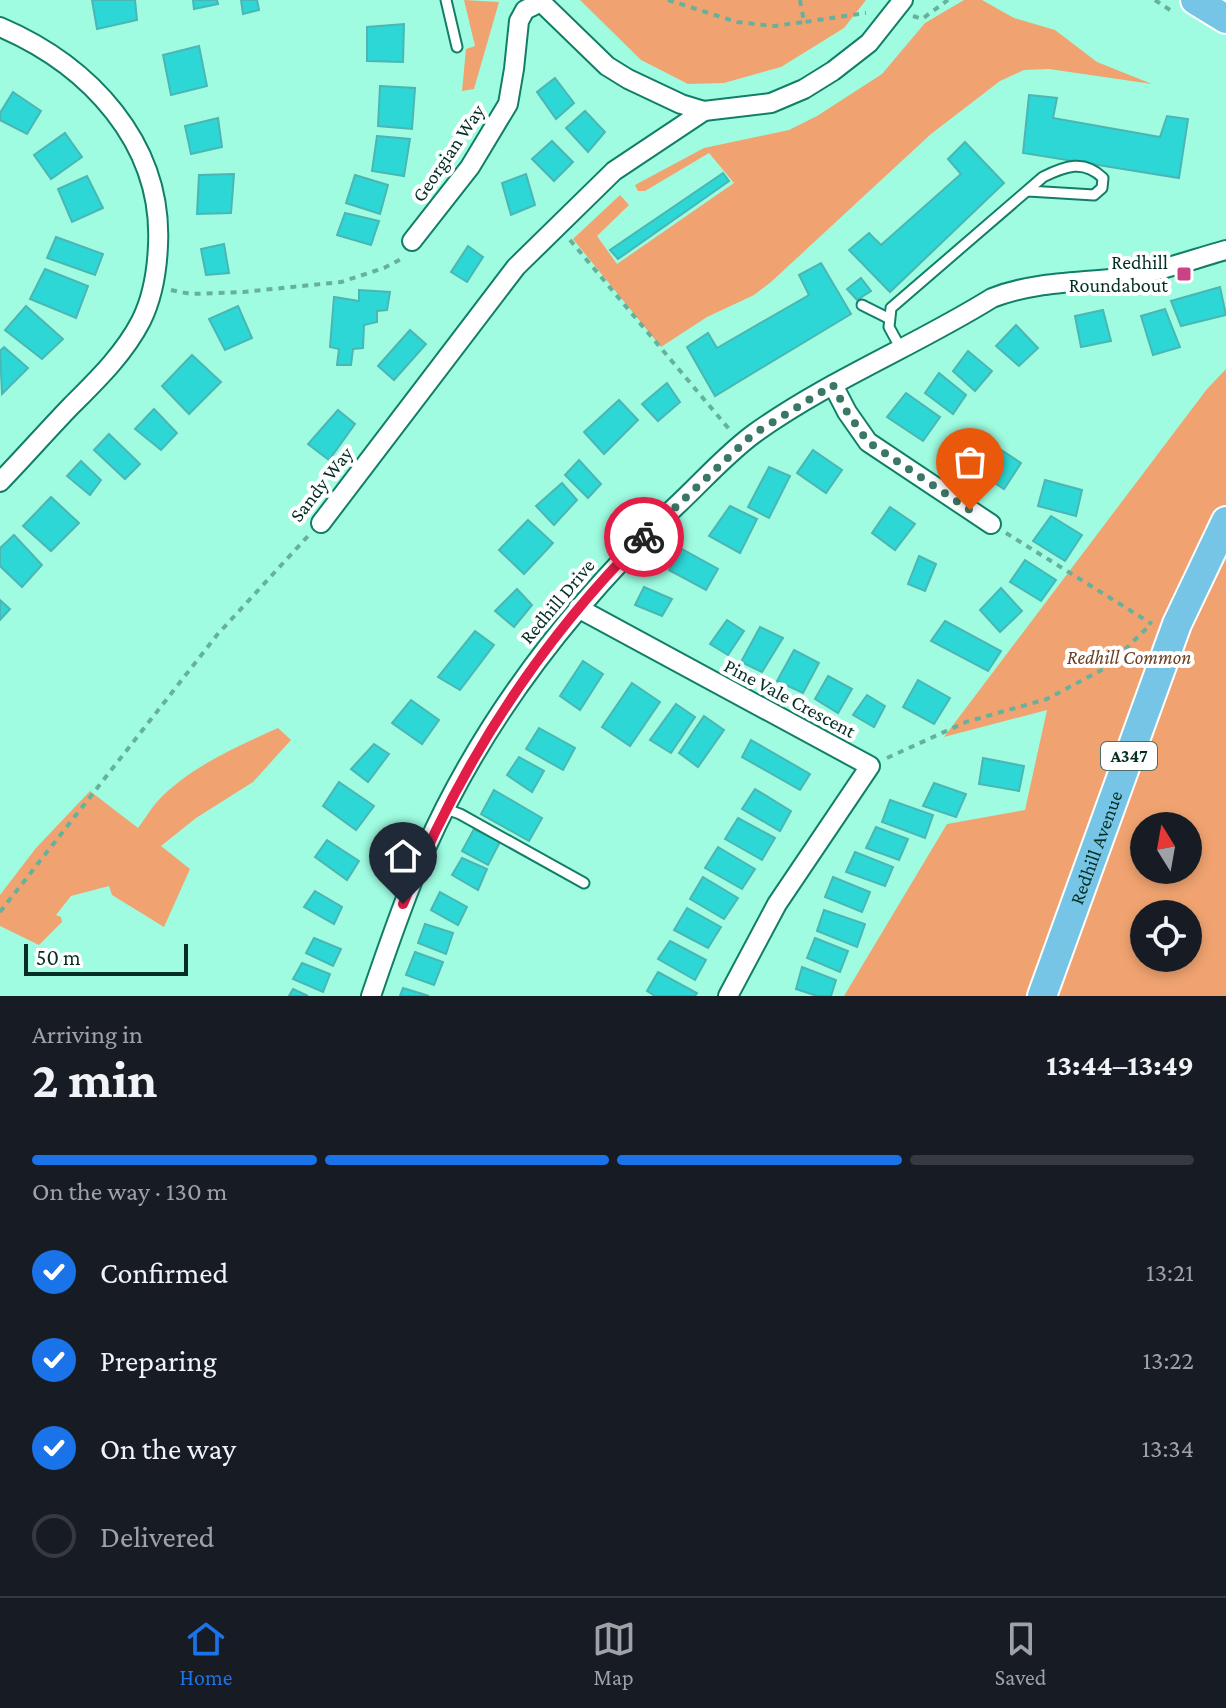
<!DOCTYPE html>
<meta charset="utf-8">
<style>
body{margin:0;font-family:"Crimson Pro",serif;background:#242831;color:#f1f3f6;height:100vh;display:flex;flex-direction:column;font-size:30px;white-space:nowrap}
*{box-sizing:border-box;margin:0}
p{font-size:26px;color:#9ea1a6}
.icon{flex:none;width:44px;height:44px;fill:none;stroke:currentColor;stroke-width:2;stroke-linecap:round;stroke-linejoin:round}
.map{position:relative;height:996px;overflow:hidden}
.details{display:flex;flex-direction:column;background:#171b24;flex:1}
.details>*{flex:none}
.needle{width:52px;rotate:349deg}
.controls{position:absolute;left:1130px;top:812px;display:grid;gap:16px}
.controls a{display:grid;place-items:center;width:72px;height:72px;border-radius:50%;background:#171b24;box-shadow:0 4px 12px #0003;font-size:40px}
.scale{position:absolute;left:24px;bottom:20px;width:164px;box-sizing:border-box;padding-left:8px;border:4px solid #052f25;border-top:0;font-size:22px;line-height:28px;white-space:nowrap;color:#052f25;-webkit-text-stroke:6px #fff;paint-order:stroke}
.pin{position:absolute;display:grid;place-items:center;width:68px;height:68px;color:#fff;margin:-82px -34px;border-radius:50% 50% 50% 0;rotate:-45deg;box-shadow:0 0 8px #0007}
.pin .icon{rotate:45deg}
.courier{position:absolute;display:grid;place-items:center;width:80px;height:80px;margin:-40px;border:6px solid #e11d48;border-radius:50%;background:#fff;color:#222;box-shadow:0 2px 10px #0007}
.overview em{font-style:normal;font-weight:700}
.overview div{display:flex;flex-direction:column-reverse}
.overview{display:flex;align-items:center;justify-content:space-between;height:136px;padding:0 32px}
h1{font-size:52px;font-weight:700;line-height:60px}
.bar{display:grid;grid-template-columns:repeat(4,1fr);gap:12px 8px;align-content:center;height:96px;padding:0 32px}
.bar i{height:10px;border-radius:6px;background:#363941}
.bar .selected{background:#1a73e8}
.bar p{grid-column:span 4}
ol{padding:0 32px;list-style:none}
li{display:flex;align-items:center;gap:24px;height:88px}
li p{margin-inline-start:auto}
li .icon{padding:8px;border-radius:50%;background:#1a73e8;color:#fff;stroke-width:4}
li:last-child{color:#9ea1a6}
li i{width:44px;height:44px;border:4px solid #363941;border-radius:50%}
.tabs{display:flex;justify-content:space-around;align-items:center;height:112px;border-top:2px solid #363941;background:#171b24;font-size:22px;color:#9ea1a6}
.tabs a{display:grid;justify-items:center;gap:4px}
.tabs .selected{color:#1a73e8}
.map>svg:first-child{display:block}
</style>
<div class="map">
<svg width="1226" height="996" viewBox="0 0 1226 996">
<rect width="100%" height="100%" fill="#9ffce1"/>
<g fill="#f0a370" fill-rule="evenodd">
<path d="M 464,0 L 499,2 L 474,89 L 462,91 L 466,49 L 475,46 Z"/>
<path d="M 580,0 L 866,0 L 844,28 L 781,67 L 724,83 L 688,84 L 641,60 Z"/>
<path d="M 964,0 L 982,0 L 1014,18 L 1055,30 L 1097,62 L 1152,84 L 1049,69 L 1024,70 L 1000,81 L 931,134 L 771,282 L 754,295 L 707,317 L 661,347 L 573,239 L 620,195 L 629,205 L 597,236 L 617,264 L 734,183 L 709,153 L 645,191 L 638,191 L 635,185 L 704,148 L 789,130 L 817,116 L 882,74 L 925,23 Z"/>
<path d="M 1226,369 L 1226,996 L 844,996 L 947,824 L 1025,810 L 1047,710 L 944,737 L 1207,389 ZM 1144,826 L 1188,826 L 1188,870 L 1144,870 ZM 1144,914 L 1188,914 L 1188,958 L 1144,958 Z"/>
<path d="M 278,728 L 291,740 L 253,782 L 196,818 L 161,846 L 190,869 L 164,927 L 112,895 L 109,886 L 71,896 L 56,915 L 61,917 L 62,922 L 39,945 L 0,926 L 0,895 L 36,848 L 90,791 L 138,828 C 144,820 150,810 156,803 C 187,768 236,747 278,728 Z"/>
</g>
<g fill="#2cd7d5" stroke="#4bb6b4" stroke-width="2">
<path d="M 92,0 L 135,0 L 137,20 L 97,29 Z"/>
<path d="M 193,0 L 217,0 L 218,4 L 194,9 Z"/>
<path d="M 241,0 L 257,0 L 259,10 L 243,14 Z"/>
<path d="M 404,24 L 403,62 L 367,61 L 367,27 Z"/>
<path d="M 199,46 L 207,86 L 171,95 L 163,55 Z"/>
<path d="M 555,78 L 574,103 L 556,119 L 537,92 Z"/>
<path d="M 380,86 L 415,88 L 412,129 L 378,126 Z"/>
<path d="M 13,92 L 41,111 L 27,134 L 0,120 L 0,113 Z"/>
<path d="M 1029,95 L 1057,98 L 1053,118 L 1160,137 L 1167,116 L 1188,119 L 1179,178 L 1023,153 Z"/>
<path d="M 585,111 L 605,132 L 588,152 L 566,128 Z"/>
<path d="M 218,118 L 222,147 L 191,154 L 185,126 Z"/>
<path d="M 65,133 L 82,157 L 51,179 L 34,155 Z"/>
<path d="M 377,136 L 410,139 L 404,176 L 372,171 Z"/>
<path d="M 552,141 L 573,162 L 554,181 L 532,159 Z"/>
<path d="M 965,142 L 1004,183 L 890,292 L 849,250 L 869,233 L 881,245 L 961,174 L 948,159 Z"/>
<path d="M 723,173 L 729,181 L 618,259 L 610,250 Z"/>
<path d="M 234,174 L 231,213 L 197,214 L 199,175 Z"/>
<path d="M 526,174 L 535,205 L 511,215 L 502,183 Z"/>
<path d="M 355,175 L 388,185 L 380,214 L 346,203 Z"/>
<path d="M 87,176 L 103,208 L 72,222 L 58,189 Z"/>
<path d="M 345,213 L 379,221 L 371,245 L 337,235 Z"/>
<path d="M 56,237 L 103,254 L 95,275 L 47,258 Z"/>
<path d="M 224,244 L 229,273 L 206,275 L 201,249 Z"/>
<path d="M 468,246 L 483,257 L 467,282 L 451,272 Z"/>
<path d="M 821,263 L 851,314 L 715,396 L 687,347 L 708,333 L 717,348 L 809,295 L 799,275 Z"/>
<path d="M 45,269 L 88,286 L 76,318 L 30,299 Z"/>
<path d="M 861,278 L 871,291 L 857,300 L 847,289 Z"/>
<path d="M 1220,287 L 1226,315 L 1181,326 L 1171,301 Z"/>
<path d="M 359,290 L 390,292 L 387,310 L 377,311 L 377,322 L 364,325 L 363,348 L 353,349 L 351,365 L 337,365 L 339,349 L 330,347 L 334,297 L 359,301 Z"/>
<path d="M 26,306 L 63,339 L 42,359 L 5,330 Z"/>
<path d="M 238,306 L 252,338 L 225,350 L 209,319 Z"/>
<path d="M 1165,309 L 1180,347 L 1153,355 L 1141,316 Z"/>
<path d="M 1103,310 L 1111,341 L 1081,347 L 1075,316 Z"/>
<path d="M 1016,325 L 1038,348 L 1019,366 L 996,346 Z"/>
<path d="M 410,330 L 426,344 L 394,380 L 378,366 Z"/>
<path d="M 4,347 L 28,368 L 2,394 L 0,351 Z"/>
<path d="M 968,351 L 992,371 L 975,391 L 953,371 Z"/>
<path d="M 192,355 L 221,382 L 189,414 L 162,386 Z"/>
<path d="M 939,373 L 966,395 L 953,414 L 925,393 Z"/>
<path d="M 667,383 L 680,402 L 658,421 L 642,404 Z"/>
<path d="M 906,393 L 940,417 L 923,441 L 887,417 Z"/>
<path d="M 619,400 L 638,420 L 604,454 L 584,432 Z"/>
<path d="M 154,409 L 177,433 L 161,450 L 135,429 Z"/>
<path d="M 338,410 L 355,424 L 329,460 L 308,444 Z"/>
<path d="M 109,434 L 140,464 L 125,479 L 94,450 Z"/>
<path d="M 989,442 L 1021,463 L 1004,489 L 970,467 Z"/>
<path d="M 813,450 L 842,470 L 826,493 L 797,473 Z"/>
<path d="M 579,460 L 601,484 L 588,498 L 565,475 Z"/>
<path d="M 81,461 L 101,480 L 90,495 L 67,476 Z"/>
<path d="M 769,467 L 790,476 L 769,518 L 748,507 Z"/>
<path d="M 1045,480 L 1082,490 L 1076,516 L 1038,506 Z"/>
<path d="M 562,483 L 577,500 L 554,525 L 536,506 Z"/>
<path d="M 51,497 L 79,523 L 51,551 L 23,526 Z"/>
<path d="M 730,506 L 757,519 L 740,553 L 709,536 Z"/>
<path d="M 890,507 L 915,524 L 895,550 L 872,533 Z"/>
<path d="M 1051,516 L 1082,535 L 1065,561 L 1033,541 Z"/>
<path d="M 528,520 L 553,543 L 524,574 L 499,550 Z"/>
<path d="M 14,535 L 42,565 L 22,587 L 0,566 L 0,548 Z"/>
<path d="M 682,549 L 718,569 L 706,590 L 669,570 Z"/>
<path d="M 919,556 L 936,564 L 925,591 L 908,584 Z"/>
<path d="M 1025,560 L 1056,580 L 1041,601 L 1010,582 Z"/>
<path d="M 644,587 L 672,599 L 662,616 L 635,605 Z"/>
<path d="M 1001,588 L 1022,611 L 1000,632 L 980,610 Z"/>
<path d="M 517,589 L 532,605 L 514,627 L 495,611 Z"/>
<path d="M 0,600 L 10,609 L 0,620 Z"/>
<path d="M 727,620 L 744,631 L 728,655 L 710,644 Z"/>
<path d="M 945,621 L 1001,651 L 988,671 L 931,641 Z"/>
<path d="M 760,627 L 783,638 L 762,672 L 741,662 Z"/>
<path d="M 475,631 L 494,645 L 460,690 L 438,677 Z"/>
<path d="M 794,650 L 819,663 L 803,693 L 777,681 Z"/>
<path d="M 583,661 L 603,674 L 580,710 L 560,696 Z"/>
<path d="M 828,676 L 852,689 L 838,713 L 815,699 Z"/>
<path d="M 918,680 L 950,698 L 934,724 L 903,707 Z"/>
<path d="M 632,683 L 660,702 L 630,746 L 602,727 Z"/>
<path d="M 867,695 L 885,706 L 874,727 L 853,715 Z"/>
<path d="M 411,700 L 439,720 L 422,744 L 392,723 Z"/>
<path d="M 676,704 L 695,717 L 671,753 L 650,740 Z"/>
<path d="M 704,716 L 724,730 L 698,767 L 679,753 Z"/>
<path d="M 539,728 L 575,748 L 563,770 L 526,749 Z"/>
<path d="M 751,740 L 810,774 L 800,790 L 742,757 Z"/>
<path d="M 374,744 L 389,754 L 368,782 L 351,769 Z"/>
<path d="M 519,757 L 544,771 L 532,792 L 507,775 Z"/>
<path d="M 983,758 L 1024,766 L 1019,791 L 979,784 Z"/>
<path d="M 339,782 L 374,806 L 356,830 L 323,806 Z"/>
<path d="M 934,783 L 966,794 L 956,817 L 923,806 Z"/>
<path d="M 755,789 L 791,811 L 780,831 L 742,809 Z"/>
<path d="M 494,790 L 542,818 L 529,841 L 481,814 Z"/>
<path d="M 890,800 L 933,815 L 925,838 L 882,822 Z"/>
<path d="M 738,818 L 775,838 L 762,860 L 725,839 Z"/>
<path d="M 876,827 L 908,839 L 899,860 L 866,848 Z"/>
<path d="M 474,829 L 500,842 L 488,865 L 462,851 Z"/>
<path d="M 327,840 L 359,861 L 347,880 L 315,857 Z"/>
<path d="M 718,847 L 755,869 L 742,889 L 705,868 Z"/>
<path d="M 855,852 L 893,867 L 885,886 L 846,872 Z"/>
<path d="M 462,858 L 487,869 L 478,890 L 452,875 Z"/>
<path d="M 703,877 L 738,898 L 724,919 L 690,899 Z"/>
<path d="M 833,877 L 870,892 L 862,912 L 825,897 Z"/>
<path d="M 315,891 L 342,907 L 334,924 L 304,907 Z"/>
<path d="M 440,892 L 467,907 L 458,925 L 431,910 Z"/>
<path d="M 687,908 L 721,927 L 708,948 L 674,930 Z"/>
<path d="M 824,910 L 865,924 L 857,947 L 817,931 Z"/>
<path d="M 425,924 L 453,933 L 446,954 L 418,943 Z"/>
<path d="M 314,938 L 341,949 L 333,966 L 306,953 Z"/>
<path d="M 815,938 L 848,951 L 840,972 L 807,958 Z"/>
<path d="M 670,941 L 706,960 L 695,980 L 658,959 Z"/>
<path d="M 415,952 L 443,962 L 434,985 L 406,975 Z"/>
<path d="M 302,963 L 330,974 L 323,992 L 293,979 Z"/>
<path d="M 802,967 L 836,980 L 831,996 L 817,996 L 796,989 Z"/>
<path d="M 658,972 L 697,993 L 695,996 L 655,996 L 647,991 Z"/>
<path d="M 403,988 L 429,996 L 400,996 Z"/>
<path d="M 293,989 L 308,996 L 289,996 Z"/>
</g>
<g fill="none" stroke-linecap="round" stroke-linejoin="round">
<defs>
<g id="service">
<path d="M 446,0 L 457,47"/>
<path d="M 862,305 L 888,318"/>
<path d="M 901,349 L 889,327 L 891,308 L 1043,177 C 1065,166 1084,159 1103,178 L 1102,188 L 1094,195 L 1028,191"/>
<path d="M 446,809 L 460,814 L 584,883"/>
</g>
<g id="minor">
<path d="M 539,0 L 607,66 L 628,79 L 681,104 L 704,111 L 771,103 L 804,89 L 833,71 L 869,43 L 903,0"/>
<path d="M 0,27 C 89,65 163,143 158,245 C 157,271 153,297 141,321 C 124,354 97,380 71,406 C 47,431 24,457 0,482"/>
<path d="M 412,241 L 470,167 L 508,104 L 514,69 L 519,21 L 525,10 L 541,2"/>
<path d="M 833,385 L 847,412 L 868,442 L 991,524"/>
<path d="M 321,523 L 516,267 L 614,171 L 704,111"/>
<path d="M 578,608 L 870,766 L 777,904 L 728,996"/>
<path d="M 371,996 C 388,946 405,897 426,848 C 484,718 572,605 675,507 C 701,483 726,454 755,433 C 829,380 915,346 992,298 C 1032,282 1076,283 1119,278 C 1156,273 1190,260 1226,250"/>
</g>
<g id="primary">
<path d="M 1195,0 L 1226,19"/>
<path id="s1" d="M 1042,996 L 1177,624 L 1226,521"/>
</g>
</defs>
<use href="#service" stroke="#127e68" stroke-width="13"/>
<use href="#minor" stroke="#127e68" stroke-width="22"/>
<use href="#primary" stroke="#fff" stroke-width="32"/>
<g stroke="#66b19c" stroke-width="4" stroke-dasharray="6 6" stroke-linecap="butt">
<path d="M 668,0 L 737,22 L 774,26 L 804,22"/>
<path d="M 800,0 L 804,22 L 866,13"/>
<path d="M 1155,0 L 1173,12"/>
<path d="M 913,16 L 922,19 L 948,0"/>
<path d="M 570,240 L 729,429"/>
<path d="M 171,290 L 191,294 L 243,292 L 341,282 L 384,268 L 405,257"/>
<path d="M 1006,533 L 1152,624"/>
<path d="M 887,758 L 966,722 L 1047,699 L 1107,667 L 1150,625"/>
<path d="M 0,912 L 217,635 L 308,536"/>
</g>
<use href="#service" stroke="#fff" stroke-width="9"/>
<use href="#minor" stroke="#fff" stroke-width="18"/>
<use href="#primary" stroke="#77c5e6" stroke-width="28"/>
</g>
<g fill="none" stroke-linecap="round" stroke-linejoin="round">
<path stroke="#3b7767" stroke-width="8" stroke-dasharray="0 14.4" d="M 644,537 L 752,435 L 833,385 L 847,412 L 868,442 L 970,510"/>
<path stroke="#e11d48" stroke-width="10" d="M 403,904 C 460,765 537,643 644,537"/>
</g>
<rect fill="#ca4485" stroke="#fff" stroke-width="3" x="1176" y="266" width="16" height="16" rx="4"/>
<g text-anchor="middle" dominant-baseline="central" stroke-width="8" stroke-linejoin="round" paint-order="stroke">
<rect fill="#fff" stroke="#506d66" stroke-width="2" x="1101" y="742" width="56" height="28" rx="6"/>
<g font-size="18" font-weight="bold" fill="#052f25">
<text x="1129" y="756">A347</text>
</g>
<g font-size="20" fill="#052f25" stroke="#fff">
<text transform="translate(448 153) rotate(-56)">Georgian Way</text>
<text transform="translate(321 484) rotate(-52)">Sandy Way</text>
<text transform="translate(557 601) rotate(-50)">Redhill Drive</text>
<text transform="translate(790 698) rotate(28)">Pine Vale Crescent</text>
<text stroke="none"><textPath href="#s1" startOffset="158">Redhill Avenue</textPath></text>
</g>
<g font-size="20" fill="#052f25" stroke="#fff" text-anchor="end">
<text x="1168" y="262">Redhill<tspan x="1168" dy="23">Roundabout</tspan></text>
</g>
<g font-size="20" font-style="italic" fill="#6d4122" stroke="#fff">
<text x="1129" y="657">Redhill Common</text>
</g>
</g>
</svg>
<div class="controls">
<a><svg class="needle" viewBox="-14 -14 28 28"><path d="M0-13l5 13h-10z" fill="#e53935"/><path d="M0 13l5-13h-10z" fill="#9ea1a6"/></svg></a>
<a><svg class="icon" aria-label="locate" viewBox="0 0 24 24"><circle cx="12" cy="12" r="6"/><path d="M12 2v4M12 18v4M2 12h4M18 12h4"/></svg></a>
</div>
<div class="scale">50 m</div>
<div class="pin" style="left:970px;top:510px;background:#ea580c"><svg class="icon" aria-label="bag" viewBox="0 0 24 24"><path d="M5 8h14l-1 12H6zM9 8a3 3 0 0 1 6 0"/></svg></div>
<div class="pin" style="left:403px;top:904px;background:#1f2937"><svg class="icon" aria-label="home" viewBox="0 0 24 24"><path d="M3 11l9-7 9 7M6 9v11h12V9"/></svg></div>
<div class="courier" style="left:644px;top:537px"><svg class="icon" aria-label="bike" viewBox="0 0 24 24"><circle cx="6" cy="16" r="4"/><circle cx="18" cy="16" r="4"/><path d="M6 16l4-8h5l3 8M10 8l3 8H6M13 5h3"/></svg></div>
</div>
<section class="details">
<div class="overview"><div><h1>2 min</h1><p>Arriving in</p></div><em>13:44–13:49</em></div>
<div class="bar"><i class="selected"></i><i class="selected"></i><i class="selected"></i><i></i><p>On the way · 130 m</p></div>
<ol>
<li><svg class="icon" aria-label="check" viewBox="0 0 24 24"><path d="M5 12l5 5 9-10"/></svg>Confirmed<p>13:21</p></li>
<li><svg class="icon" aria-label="check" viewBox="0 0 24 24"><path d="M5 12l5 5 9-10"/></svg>Preparing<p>13:22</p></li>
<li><svg class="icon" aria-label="check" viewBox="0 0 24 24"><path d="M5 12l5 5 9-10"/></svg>On the way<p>13:34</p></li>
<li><i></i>Delivered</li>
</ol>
</section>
<nav class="tabs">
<a class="selected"><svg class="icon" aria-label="home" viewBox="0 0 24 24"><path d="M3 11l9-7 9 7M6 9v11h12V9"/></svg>Home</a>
<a><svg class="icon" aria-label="map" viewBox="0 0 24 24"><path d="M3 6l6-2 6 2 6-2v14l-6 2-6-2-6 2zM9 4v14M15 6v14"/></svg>Map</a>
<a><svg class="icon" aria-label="saved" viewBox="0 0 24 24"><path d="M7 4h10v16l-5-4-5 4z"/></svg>Saved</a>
</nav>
